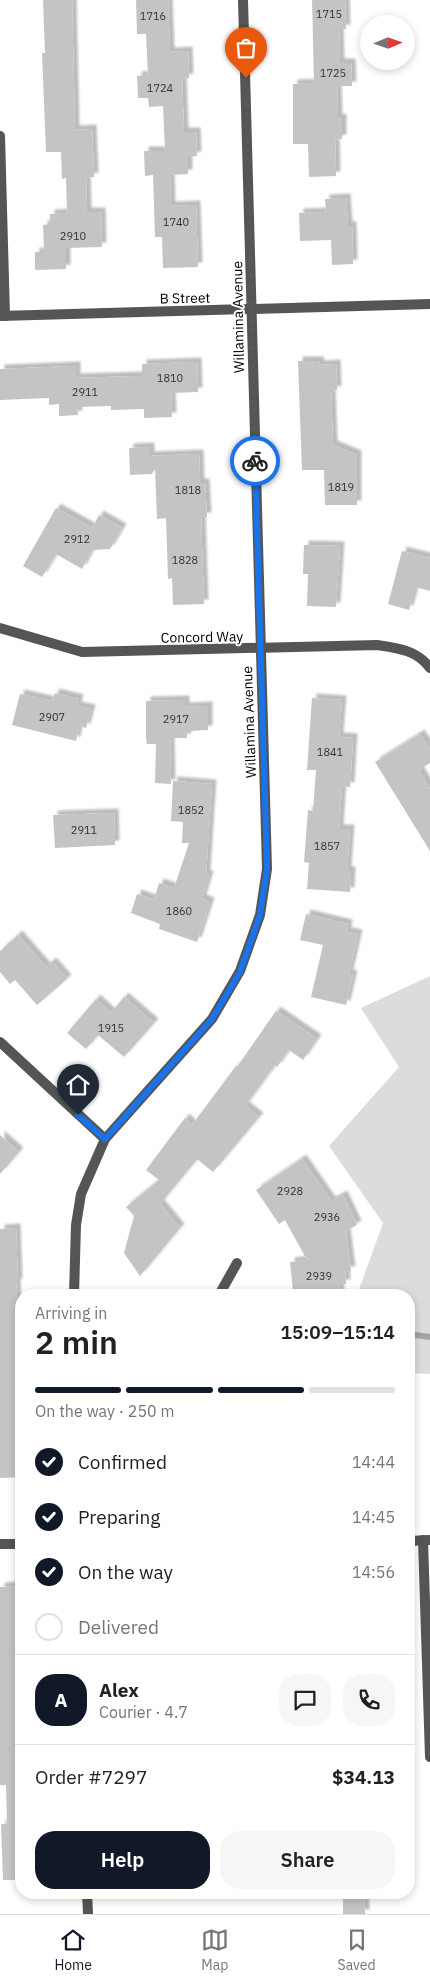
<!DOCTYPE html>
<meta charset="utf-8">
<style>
body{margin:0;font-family:"IBM Plex Sans",sans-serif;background:#f6f6f6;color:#202124;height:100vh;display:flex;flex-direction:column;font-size:19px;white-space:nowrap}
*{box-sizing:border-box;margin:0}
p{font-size:16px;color:#757577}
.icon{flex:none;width:28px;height:28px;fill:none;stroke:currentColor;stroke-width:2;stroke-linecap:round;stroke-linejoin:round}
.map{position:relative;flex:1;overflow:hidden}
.sheet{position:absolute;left:15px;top:1289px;width:400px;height:610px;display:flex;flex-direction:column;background:#fff;border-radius:20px;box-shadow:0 2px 8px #0003}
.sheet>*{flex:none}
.needle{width:32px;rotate:88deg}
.fabs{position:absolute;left:360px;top:15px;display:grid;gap:10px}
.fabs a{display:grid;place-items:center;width:55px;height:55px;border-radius:50%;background:#fff;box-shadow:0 2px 8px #0003;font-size:25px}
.pin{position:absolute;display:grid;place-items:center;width:42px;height:42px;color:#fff;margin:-51px -21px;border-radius:50% 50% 50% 0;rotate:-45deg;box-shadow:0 0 5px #0007}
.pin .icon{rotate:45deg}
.courier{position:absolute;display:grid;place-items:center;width:50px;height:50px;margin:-25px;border:4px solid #1a73e8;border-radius:50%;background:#fff;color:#222;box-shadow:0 1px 6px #0007}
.headline em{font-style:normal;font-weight:600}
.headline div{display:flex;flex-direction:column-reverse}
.headline{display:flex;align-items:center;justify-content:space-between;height:85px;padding:0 20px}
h1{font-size:32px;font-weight:600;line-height:38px}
.bar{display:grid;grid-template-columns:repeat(4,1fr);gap:8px 5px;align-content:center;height:60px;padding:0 20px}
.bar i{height:6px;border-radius:4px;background:#e0e0e0}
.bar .on{background:#111827}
.bar p{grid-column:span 4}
.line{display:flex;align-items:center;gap:12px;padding:0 20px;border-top:1px solid #e0e0e0}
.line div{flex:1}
.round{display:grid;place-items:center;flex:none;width:52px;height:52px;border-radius:20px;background:#f6f6f6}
ol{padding:0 20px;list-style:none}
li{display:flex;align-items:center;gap:15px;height:55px}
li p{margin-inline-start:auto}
li .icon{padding:5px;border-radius:50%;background:#111827;color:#fff;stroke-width:4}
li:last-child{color:#757577}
li i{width:28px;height:28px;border:2px solid #e0e0e0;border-radius:50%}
.primary-button{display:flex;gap:10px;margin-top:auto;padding:10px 20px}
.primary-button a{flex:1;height:58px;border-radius:20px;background:#111827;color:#fff;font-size:20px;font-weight:600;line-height:58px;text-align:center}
.primary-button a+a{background:#f6f6f6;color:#202124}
.tab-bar{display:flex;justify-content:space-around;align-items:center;height:70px;border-top:1px solid #e0e0e0;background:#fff;font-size:14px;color:#757577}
.tab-bar a{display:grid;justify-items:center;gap:2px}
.tab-bar .on{color:#111827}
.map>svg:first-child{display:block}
</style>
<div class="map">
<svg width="430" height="1914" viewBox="0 0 430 1914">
<defs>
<filter id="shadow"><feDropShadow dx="4.5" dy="-4.5" stdDeviation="1" flood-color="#0004"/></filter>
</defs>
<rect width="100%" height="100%" fill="#fff"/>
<path fill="#dcdcdc" d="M 430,976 L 430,1374 L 409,1373 L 409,1295 L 357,1295 L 383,1223 L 329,1146 L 399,1067 L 361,1008 Z"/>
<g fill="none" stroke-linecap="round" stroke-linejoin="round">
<path stroke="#a3a3a3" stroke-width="6" d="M 409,1334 L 430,1337"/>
</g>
<g fill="#c4c4c4" filter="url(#shadow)">
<path d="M 43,0 L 72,0 L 75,130 L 92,129 L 94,177 L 86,178 L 87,212 L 101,212 L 102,247 L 66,248 L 66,269 L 35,270 L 35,252 L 44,252 L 43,225 L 50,224 L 50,214 L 67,213 L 66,178 L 62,179 L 61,152 L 46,152 L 42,53 L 45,53 Z"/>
<path d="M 136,0 L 168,0 L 170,52 L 188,51 L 189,78 L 182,79 L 184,132 L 196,132 L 197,156 L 188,157 L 188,174 L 170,175 L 171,206 L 196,205 L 198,267 L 163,268 L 162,237 L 155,237 L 153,175 L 145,176 L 144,151 L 165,151 L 163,106 L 149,107 L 148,98 L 138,98 L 137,76 L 148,75 L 146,34 L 137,34 Z"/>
<path d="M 312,0 L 345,0 L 346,29 L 339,29 L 340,63 L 351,63 L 352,86 L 337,86 L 338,119 L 342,118 L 342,139 L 335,140 L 336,176 L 309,177 L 308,144 L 293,144 L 293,84 L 314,83 Z"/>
<path d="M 346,198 L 348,226 L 352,226 L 353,264 L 332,265 L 331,240 L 300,241 L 299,213 L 326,212 L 325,199 Z"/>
<path d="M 298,361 L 319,361 L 320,365 L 336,364 L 337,390 L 331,391 L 333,445 L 357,455 L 357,505 L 325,505 L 324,470 L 302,470 Z"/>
<path d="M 197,362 L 198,392 L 171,393 L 172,417 L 144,418 L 144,409 L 111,410 L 111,406 L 77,407 L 78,415 L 59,416 L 59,404 L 49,405 L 49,398 L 0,400 L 0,369 L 76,366 L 76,378 L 142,376 L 142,364 Z"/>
<path d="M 150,447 L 150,456 L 199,454 L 200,483 L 205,483 L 207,517 L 201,517 L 204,604 L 173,605 L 172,578 L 168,579 L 166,518 L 157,519 L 155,469 L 152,474 L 130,475 L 129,448 Z"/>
<path d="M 56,508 L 92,528 L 99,515 L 122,528 L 110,549 L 92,550 L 82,569 L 56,554 L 42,577 L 23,566 Z"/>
<path d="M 304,545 L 340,546 L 336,607 L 307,606 L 308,574 L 303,574 Z"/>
<path d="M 402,551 L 430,558 L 430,591 L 415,587 L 409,610 L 388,604 Z"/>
<path d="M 55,693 L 79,699 L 77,706 L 91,709 L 86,728 L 79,726 L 76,741 L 12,725 L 20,694 L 52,701 Z"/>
<path d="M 312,698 L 342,700 L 339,737 L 353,738 L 350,787 L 342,786 L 339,829 L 350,829 L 347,871 L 351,871 L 350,892 L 307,889 L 309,863 L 304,862 L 308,810 L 313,811 L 316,770 L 307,770 Z"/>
<path d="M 185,700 L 185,707 L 208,706 L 208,730 L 187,731 L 187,738 L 170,738 L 171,784 L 155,783 L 156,744 L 147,744 L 146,739 L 146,701 Z"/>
<path d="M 420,734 L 430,749 L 430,763 L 419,770 L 430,789 L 430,851 L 375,762 Z"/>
<path d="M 173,781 L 212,784 L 206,874 L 209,876 L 202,899 L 210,902 L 197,942 L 159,929 L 160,924 L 131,913 L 137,894 L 154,900 L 159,883 L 174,888 L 189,843 L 182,843 L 183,822 L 171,821 Z"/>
<path d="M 114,813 L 115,845 L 55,848 L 53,815 Z"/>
<path d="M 306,914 L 348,924 L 347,932 L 358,934 L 349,974 L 353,975 L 346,1005 L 311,997 L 323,945 L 300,940 Z"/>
<path d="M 18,935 L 46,967 L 52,962 L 67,979 L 37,1005 L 15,980 L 10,984 L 0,972 L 0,951 Z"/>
<path d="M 124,997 L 154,1023 L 124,1057 L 98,1035 L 86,1049 L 67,1033 L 96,999 L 111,1013 Z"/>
<path d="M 276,1011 L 317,1039 L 303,1060 L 289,1050 L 277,1067 L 275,1065 L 245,1106 L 259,1117 L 213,1172 L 197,1159 L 160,1204 L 180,1228 L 140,1276 L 124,1253 L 134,1216 L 126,1207 L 159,1180 L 146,1170 L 185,1118 L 192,1125 L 236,1066 L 237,1067 Z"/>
<path d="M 0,1135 L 19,1152 L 0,1174 Z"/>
<path d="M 302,1159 L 331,1201 L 343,1195 L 357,1225 L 346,1231 L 351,1271 L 345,1271 L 346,1284 L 339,1284 L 340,1295 L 297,1295 L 297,1291 L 293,1291 L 290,1262 L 307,1260 L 285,1220 L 279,1224 L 256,1190 Z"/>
<path d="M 16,1228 L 18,1283 L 16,1283 L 21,1397 L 16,1398 L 21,1477 L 0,1478 L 0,1229 Z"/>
<path d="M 21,1586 L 21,1880 L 3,1880 L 1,1824 L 7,1824 L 6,1785 L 0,1785 L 0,1587 Z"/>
<path d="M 343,1895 L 364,1895 L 365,1914 L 343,1914 Z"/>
</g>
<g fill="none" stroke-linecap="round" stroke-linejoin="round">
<g stroke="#555" stroke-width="10">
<path d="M 0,136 L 5,316"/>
<path d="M 0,316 L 430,304"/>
<path d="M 0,628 L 82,652 L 377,645 C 397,648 417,650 430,668"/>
<path d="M 0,1042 L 105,1139"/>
<path d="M 74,1295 L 76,1225 L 81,1194 L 105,1139 L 212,1019 L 240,971 L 260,915 L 267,869 L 243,0"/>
<path d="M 219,1295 L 237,1263"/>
<path d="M 423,1540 L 430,1757"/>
<path d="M 409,1541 L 429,1540"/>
<path d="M 0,1544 L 21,1544"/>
<path d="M 87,1892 L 88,1914"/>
</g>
</g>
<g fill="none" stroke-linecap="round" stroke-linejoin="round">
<path stroke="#595959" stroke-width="5" stroke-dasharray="0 9" d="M 246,78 L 255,461"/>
<path stroke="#1a73e8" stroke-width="6" d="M 78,1115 L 105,1139 L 212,1019 L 240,972 L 260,915 L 267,869 L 255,461"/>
</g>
<g text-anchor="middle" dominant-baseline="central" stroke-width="4" stroke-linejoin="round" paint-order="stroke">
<g font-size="11" fill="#313131">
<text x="329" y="14">1715</text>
<text x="153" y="16">1716</text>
<text x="333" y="73">1725</text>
<text x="160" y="88">1724</text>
<text x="176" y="222">1740</text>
<text x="73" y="236">2910</text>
<text x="170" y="378">1810</text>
<text x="85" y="392">2911</text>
<text x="341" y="487">1819</text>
<text x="188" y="490">1818</text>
<text x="77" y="539">2912</text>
<text x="185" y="560">1828</text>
<text x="52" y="717">2907</text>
<text x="176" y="719">2917</text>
<text x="330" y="752">1841</text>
<text x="191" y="810">1852</text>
<text x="84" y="830">2911</text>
<text x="327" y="846">1857</text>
<text x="179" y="911">1860</text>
<text x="111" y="1028">1915</text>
<text x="290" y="1191">2928</text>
<text x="327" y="1217">2936</text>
<text x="319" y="1276">2939</text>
</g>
<g font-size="14" fill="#000" stroke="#fff">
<text transform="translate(185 298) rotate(-1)">B Street</text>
<text transform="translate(238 317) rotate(-91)">Willamina Avenue</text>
<text transform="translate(202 637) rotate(-1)">Concord Way</text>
<text transform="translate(249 722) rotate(-92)">Willamina Avenue</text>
</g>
</g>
</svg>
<div class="fabs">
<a><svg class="needle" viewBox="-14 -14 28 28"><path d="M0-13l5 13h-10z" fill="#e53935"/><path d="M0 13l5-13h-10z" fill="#757577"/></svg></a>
</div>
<div class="pin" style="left:246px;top:78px;background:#ea580c"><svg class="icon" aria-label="bag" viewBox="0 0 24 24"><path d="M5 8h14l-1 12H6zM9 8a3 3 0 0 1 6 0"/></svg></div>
<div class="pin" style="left:78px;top:1115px;background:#1f2937"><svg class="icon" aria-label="home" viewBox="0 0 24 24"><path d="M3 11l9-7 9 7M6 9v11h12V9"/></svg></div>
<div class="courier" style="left:255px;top:461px"><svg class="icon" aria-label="bike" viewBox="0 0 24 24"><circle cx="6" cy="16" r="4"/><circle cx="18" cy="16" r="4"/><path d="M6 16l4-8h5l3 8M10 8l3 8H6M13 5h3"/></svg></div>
<section class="sheet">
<div class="headline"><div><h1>2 min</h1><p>Arriving in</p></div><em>15:09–15:14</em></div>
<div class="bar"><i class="on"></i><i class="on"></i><i class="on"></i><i></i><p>On the way · 250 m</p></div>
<ol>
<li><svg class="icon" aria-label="check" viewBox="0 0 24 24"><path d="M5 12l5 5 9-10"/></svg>Confirmed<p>14:44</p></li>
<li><svg class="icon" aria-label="check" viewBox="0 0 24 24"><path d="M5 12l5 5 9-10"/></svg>Preparing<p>14:45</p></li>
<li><svg class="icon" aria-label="check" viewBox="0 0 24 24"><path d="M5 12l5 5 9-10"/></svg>On the way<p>14:56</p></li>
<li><i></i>Delivered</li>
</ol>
<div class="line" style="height:90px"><b class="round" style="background:#111827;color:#fff">A</b><div><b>Alex</b><p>Courier · 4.7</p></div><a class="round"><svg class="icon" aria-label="chat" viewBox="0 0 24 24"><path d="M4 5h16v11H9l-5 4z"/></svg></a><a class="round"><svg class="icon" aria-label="phone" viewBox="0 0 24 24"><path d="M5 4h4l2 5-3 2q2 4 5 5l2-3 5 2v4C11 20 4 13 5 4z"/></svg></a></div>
<div class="line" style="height:65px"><div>Order #7297</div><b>$34.13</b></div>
<div class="primary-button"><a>Help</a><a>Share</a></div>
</section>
</div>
<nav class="tab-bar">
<a class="on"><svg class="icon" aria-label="home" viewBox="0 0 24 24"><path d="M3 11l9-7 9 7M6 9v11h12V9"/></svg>Home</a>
<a><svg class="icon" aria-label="map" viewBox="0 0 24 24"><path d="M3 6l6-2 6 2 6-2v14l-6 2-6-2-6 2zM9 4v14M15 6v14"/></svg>Map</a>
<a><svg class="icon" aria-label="saved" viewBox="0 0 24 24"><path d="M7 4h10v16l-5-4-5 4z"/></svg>Saved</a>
</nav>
